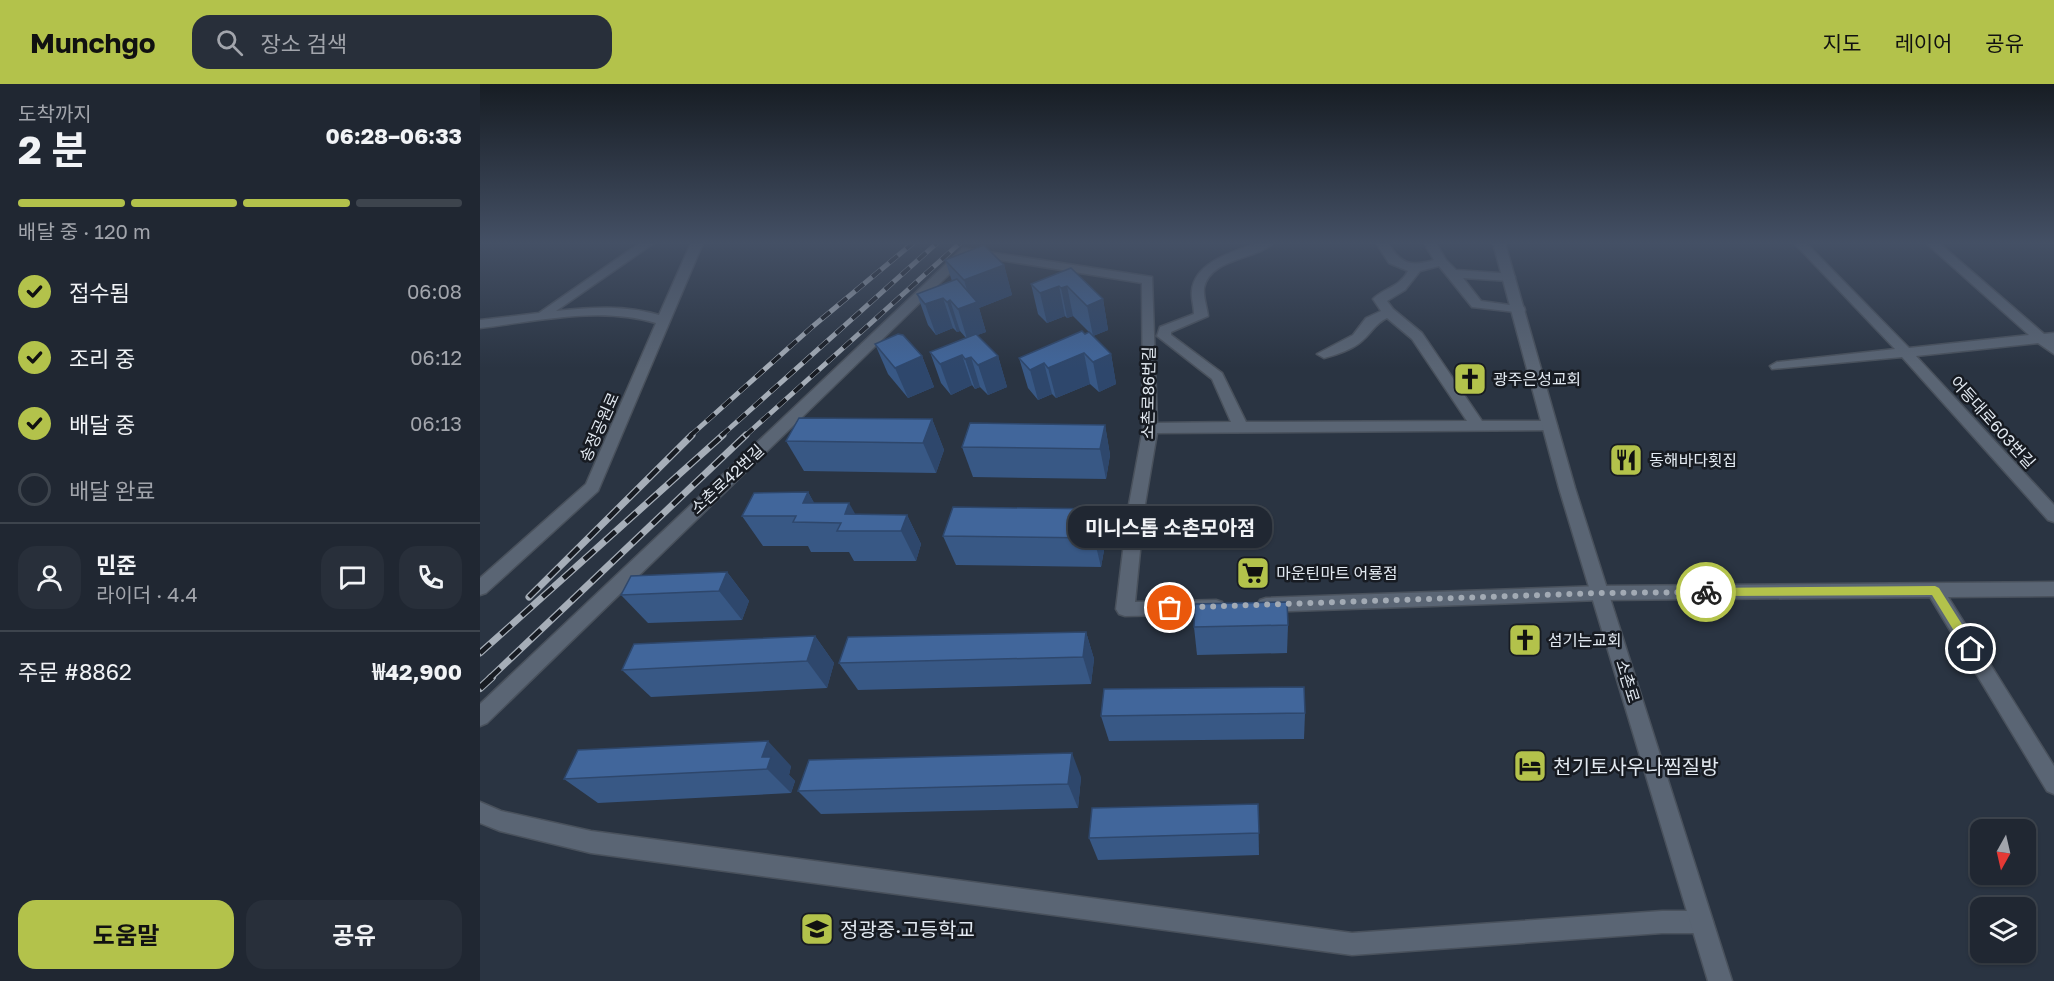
<!DOCTYPE html>
<html lang="ko">
<meta charset="utf-8">
<style>
body{margin:0;font-family:"Golos Text","Noto Sans KR",sans-serif;background:#282f3a;color:#f1f3f6;height:100vh;display:flex;flex-direction:column;font-size:22px;white-space:nowrap}
*{box-sizing:border-box;margin:0}
p{font-size:20px;color:#a2a5ac}
.icon{flex:none;width:33px;height:33px;fill:none;stroke:currentColor;stroke-width:2;stroke-linecap:round;stroke-linejoin:round}
.map{position:relative;flex:1;overflow:hidden}
.side{display:flex;flex-direction:column;background:#202732;width:480px}
.side>*{flex:none}
.needle{width:39px;rotate:188deg}
.fabs{position:absolute;left:1490px;top:735px;display:grid;gap:12px}
.fabs a{display:grid;place-items:center;width:66px;height:66px;border-radius:12px;background:#202732;box-shadow:0 2px 4px #0004,0 0 0 2px #3d444d;font-size:30px}
.pin{position:absolute;display:grid;place-items:center;width:51px;height:51px;color:#fff;margin:-26px;border:3px solid #fff;border-radius:50%;box-shadow:0 2px 6px #0007}
.courier{position:absolute;display:grid;place-items:center;width:60px;height:60px;margin:-30px;border:4px solid #b3c24b;border-radius:50%;background:#fff;color:#222;box-shadow:0 2px 8px #0007}
.bubble{position:absolute;height:42px;border-radius:18px;background:#202732;box-shadow:0 2px 4px #0004,0 0 0 2px #3d444d;font-size:20px;font-weight:700;line-height:42px;text-align:center}
.overview em{font-style:normal;font-weight:700}
.overview div{display:flex;flex-direction:column-reverse}
.overview{display:flex;align-items:center;justify-content:space-between;height:102px;padding:0 18px}
h1{font-size:39px;font-weight:700;line-height:45px}
.bar{display:grid;grid-template-columns:repeat(4,1fr);gap:9px 6px;align-content:center;height:72px;padding:0 18px}
.bar i{height:8px;border-radius:4px;background:#3d444d}
.bar .current{background:#b3c24b}
.bar p{grid-column:span 4}
.line{display:flex;align-items:center;gap:15px;padding:0 18px;border-top:2px solid #3d444d}
.line div{flex:1}
.round{display:grid;place-items:center;flex:none;width:63px;height:63px;border-radius:18px;background:#282f3a}
ol{padding:0 18px;list-style:none}
li{display:flex;align-items:center;gap:18px;height:66px}
li p{margin-inline-start:auto}
li .icon{padding:6px;border-radius:50%;background:#b3c24b;color:#111;stroke-width:4}
li:last-child{color:#a2a5ac}
li i{width:33px;height:33px;border:3px solid #3d444d;border-radius:50%}
.cta{display:flex;gap:12px;margin-top:auto;padding:12px 18px}
.cta a{flex:1;height:69px;border-radius:18px;background:#b3c24b;color:#111;font-size:24px;font-weight:700;line-height:69px;text-align:center}
.cta a+a{background:#282f3a;color:#f1f3f6}
header{display:flex;align-items:center;gap:36px;box-sizing:border-box;height:84px;padding:0 30px;background:#b3c24b;color:#111}
header strong{font-size:28px}
nav{display:flex;gap:33px;margin-inline-start:auto;font-size:21px}
.search{width:420px;height:54px;background:#282f3a;display:flex;align-items:center;gap:15px;box-sizing:border-box;padding:0 21px;border-radius:18px;color:#a2a5ac;font-size:22px}
main{display:flex;flex:1;min-height:0}
.map>svg:first-child{display:block}
</style>
<header>
<strong>Munchgo</strong>
<div class="search"><svg class="icon" aria-label="search" viewBox="0 0 24 24"><circle cx="10" cy="10" r="6"/><path d="M15 15l6 6"/></svg>장소 검색</div>
<nav><a>지도</a><a>레이어</a><a>공유</a></nav>
</header>
<main>
<section class="side">
<div class="overview"><div><h1>2 분</h1><p>도착까지</p></div><em>06:28–06:33</em></div>
<div class="bar"><i class="current"></i><i class="current"></i><i class="current"></i><i></i><p>배달 중 · 120 m</p></div>
<ol>
<li><svg class="icon" aria-label="check" viewBox="0 0 24 24"><path d="M5 12l5 5 9-10"/></svg>접수됨<p>06:08</p></li>
<li><svg class="icon" aria-label="check" viewBox="0 0 24 24"><path d="M5 12l5 5 9-10"/></svg>조리 중<p>06:12</p></li>
<li><svg class="icon" aria-label="check" viewBox="0 0 24 24"><path d="M5 12l5 5 9-10"/></svg>배달 중<p>06:13</p></li>
<li><i></i>배달 완료</li>
</ol>
<div class="line" style="height:108px"><a class="round"><svg class="icon" aria-label="person" viewBox="0 0 24 24"><circle cx="12" cy="8" r="4"/><path d="M4 21q1-7 8-7t8 7"/></svg></a><div><b>민준</b><p>라이더 · 4.4</p></div><a class="round"><svg class="icon" aria-label="chat" viewBox="0 0 24 24"><path d="M4 5h16v11H9l-5 4z"/></svg></a><a class="round"><svg class="icon" aria-label="phone" viewBox="0 0 24 24"><path d="M5 4h4l2 5-3 2q2 4 5 5l2-3 5 2v4C11 20 4 13 5 4z"/></svg></a></div>
<div class="line" style="height:78px"><div>주문 #8862</div><b>₩42,900</b></div>
<div class="cta"><a>도움말</a><a>공유</a></div>
</section>
<div class="map">
<svg width="1574" height="897" viewBox="0 0 1574 897">
<rect width="100%" height="100%" fill="#2a3442"/>
<g fill="none" stroke-linecap="round" stroke-linejoin="round">
<defs>
<g id="minor">
<path d="M 160,159 L 174,159 L 76,227 C 112,223 145,221 179,231 L 211,159 L 223,159 L 118,407 L 6,509 L 0,511 L 0,494 L 106,400 L 176,239 C 120,222 58,237 0,244 L 0,236 L 59,229 Z"/>
<path d="M 777,159 L 793,159 C 776,176 730,174 724,204 C 723,213 727,223 728,232 L 691,248 L 691,251 L 742,289 L 766,338 L 987,337 L 932,255 L 907,234 C 895,240 892,248 883,256 C 874,265 856,271 844,274 L 837,270 L 873,251 L 886,234 L 901,227 L 893,215 C 904,204 920,203 928,187 L 909,179 L 896,159 L 908,159 C 921,180 930,183 954,176 L 944,159 L 956,159 L 966,176 L 976,186 L 1033,190 L 1035,193 L 1029,197 L 983,194 L 1001,217 L 1044,223 L 1045,226 L 1044,229 L 992,223 L 959,182 L 940,187 L 925,206 L 907,217 L 913,225 L 942,249 L 1002,337 L 1070,337 L 1075,338 L 1077,342 L 1075,346 L 677,349 L 664,426 L 655,518 L 736,516 L 742,518 L 745,523 L 742,528 L 736,530 L 645,532 L 639,530 L 636,525 L 648,426 L 663,344 L 662,199 L 489,171 L 7,639 L 0,642 L 0,620 L 483,164 L 672,193 L 677,339 L 751,338 L 732,295 L 677,252 L 680,243 L 714,230 C 714,222 711,214 712,207 C 714,178 755,167 777,159 Z"/>
<path d="M 1314,159 L 1326,159 L 1429,264 L 1549,251 L 1446,159 L 1459,159 L 1564,250 L 1574,249 L 1574,270 L 1558,259 L 1436,272 L 1574,421 L 1574,438 L 1568,436 L 1422,273 L 1292,285 L 1290,282 L 1297,278 L 1415,265 Z"/>
<path d="M 1574,498 L 1574,512 L 1468,513 L 1574,682 L 1574,710 L 1567,707 L 1450,513 L 1121,516 L 786,528 L 780,526 L 777,521 L 780,516 L 786,514 L 1121,502 Z"/>
<path d="M 0,718 L 21,727 L 111,747 L 872,849 L 1182,827 L 1222,827 L 1230,830 L 1233,838 L 1230,846 L 1222,849 L 1182,849 L 872,871 L 111,769 L 20,747 L 0,739 Z"/>
</g>
<path id="tertiary" d="M 1013,159 L 1025,159 L 1095,404 L 1252,897 L 1228,897 L 1079,404 Z"/>
</defs>
<use href="#minor" stroke="#49515c" stroke-width="3"/>
<use href="#tertiary" stroke="#49515c" stroke-width="3"/>
<use href="#minor" fill="#5a6574" fill-rule="evenodd"/>
<use href="#tertiary" fill="#5a6574" fill-rule="evenodd"/>
<defs>
<g id="rail-far2">
<path d="M 210,352 L 332,243 L 433,159"/>
<path d="M 241,352 L 457,159"/>
<path d="M 265,352 L 480,159"/>
</g>
<g id="rail-far1">
<path d="M 49,513 L 212,351"/>
<path d="M 0,569 L 243,351"/>
<path d="M 10,594 L 266,351"/>
</g>
<path id="rail" d="M 0,604 L 12,593"/>
</defs>
<use href="#rail-far2" stroke="#a6aeb8" stroke-width="5"/>
<use href="#rail-far1" stroke="#a6aeb8" stroke-width="7"/>
<use href="#rail" stroke="#a6aeb8" stroke-width="8"/>
<use href="#rail-far2" stroke="#171b22" stroke-width="4" stroke-dasharray="11" stroke-linecap="butt"/>
<use href="#rail-far1" stroke="#171b22" stroke-width="4.5" stroke-dasharray="14" stroke-linecap="butt"/>
<use href="#rail" stroke="#171b22" stroke-width="6" stroke-dasharray="17" stroke-linecap="butt"/>
</g>
<g fill="#385885">
<path d="M 465,176 L 524,181 L 532,211 L 499,224 L 506,248 L 497,251 L 518,272 L 527,303 L 508,311 L 500,303 L 495,305 L 492,301 L 471,311 L 461,299 L 450,268 L 486,254 L 480,247 L 477,248 L 473,244 L 456,251 L 448,241 L 437,210 L 472,197 Z"/>
<path d="M 591,184 L 623,215 L 628,246 L 613,252 L 631,270 L 636,300 L 619,308 L 610,300 L 576,314 L 572,310 L 558,316 L 548,304 L 539,274 L 609,248 L 593,232 L 587,234 L 585,232 L 567,239 L 558,230 L 551,200 Z"/>
<path d="M 395,260 L 442,272 L 454,303 L 428,314 L 408,290 Z"/>
<path d="M 452,335 L 464,366 L 456,389 L 324,387 L 306,357 Z"/>
<path d="M 625,341 L 630,371 L 626,395 L 493,393 L 482,363 Z"/>
<path d="M 328,408 L 334,419 L 376,431 L 427,431 L 441,460 L 436,477 L 374,477 L 369,468 L 331,468 L 328,462 L 283,462 L 262,432 Z"/>
<path d="M 619,425 L 626,455 L 621,483 L 476,481 L 463,452 Z"/>
<path d="M 247,488 L 269,517 L 262,536 L 168,539 L 141,511 Z"/>
<path d="M 808,541 L 807,569 L 717,571 L 714,543 Z"/>
<path d="M 606,548 L 614,575 L 611,600 L 378,606 L 359,579 Z"/>
<path d="M 335,552 L 354,579 L 347,604 L 171,613 L 142,586 Z"/>
<path d="M 825,629 L 824,655 L 629,657 L 621,632 Z"/>
<path d="M 311,682 L 309,691 L 315,697 L 311,709 L 118,719 L 84,695 Z"/>
<path d="M 601,693 L 598,724 L 341,730 L 318,707 Z"/>
<path d="M 778,720 L 779,771 L 618,776 L 609,754 Z"/>
</g>
<g fill="#2e476c">
<path d="M 524,181 L 532,211 L 499,224 L 506,248 L 487,255 L 478,225 L 491,220 L 484,196 Z"/>
<path d="M 579,202 L 585,232 L 567,239 L 560,209 Z"/>
<path d="M 587,202 L 593,232 L 587,234 L 581,204 Z"/>
<path d="M 463,214 L 473,244 L 456,251 L 445,220 Z"/>
<path d="M 623,215 L 628,246 L 613,252 L 607,222 Z"/>
<path d="M 470,216 L 480,247 L 477,248 L 467,218 Z"/>
<path d="M 604,269 L 610,300 L 576,314 L 568,284 Z"/>
<path d="M 631,270 L 636,300 L 619,308 L 613,278 Z"/>
<path d="M 482,271 L 492,301 L 471,311 L 460,280 Z"/>
<path d="M 442,272 L 454,303 L 428,314 L 415,284 Z"/>
<path d="M 518,272 L 527,303 L 508,311 L 498,281 Z"/>
<path d="M 491,273 L 500,303 L 495,305 L 485,275 Z"/>
<path d="M 564,279 L 572,310 L 558,316 L 550,286 Z"/>
<path d="M 452,335 L 464,366 L 456,389 L 443,359 Z"/>
<path d="M 625,341 L 630,371 L 626,395 L 620,365 Z"/>
<path d="M 328,408 L 345,438 L 323,419 Z"/>
<path d="M 369,419 L 385,447 L 365,430 Z"/>
<path d="M 619,425 L 626,455 L 621,483 L 614,454 Z"/>
<path d="M 427,431 L 441,460 L 436,477 L 421,447 Z"/>
<path d="M 247,488 L 269,517 L 262,536 L 239,507 Z"/>
<path d="M 606,548 L 614,575 L 611,600 L 603,573 Z"/>
<path d="M 335,552 L 354,579 L 347,604 L 327,577 Z"/>
<path d="M 288,657 L 311,682 L 309,691 L 315,697 L 311,709 L 287,685 L 282,673 Z"/>
<path d="M 592,669 L 601,693 L 598,724 L 588,700 Z"/>
</g>
<g fill="#41669b" stroke="#2e476c" stroke-width="1.5">
<path d="M 504,161 L 524,181 L 484,196 L 465,176 Z"/>
<path d="M 591,184 L 623,215 L 607,222 L 587,202 L 581,204 L 579,202 L 560,209 L 551,200 Z"/>
<path d="M 477,195 L 497,218 L 478,225 L 470,216 L 467,218 L 463,214 L 445,220 L 437,210 Z"/>
<path d="M 602,247 L 605,250 L 609,248 L 631,270 L 613,278 L 604,269 L 568,284 L 564,279 L 550,286 L 539,274 Z"/>
<path d="M 418,250 L 423,251 L 442,272 L 415,284 L 395,260 Z"/>
<path d="M 496,250 L 518,272 L 498,281 L 491,273 L 485,275 L 482,271 L 460,280 L 450,268 Z"/>
<path d="M 319,334 L 452,335 L 443,359 L 306,357 Z"/>
<path d="M 490,339 L 625,341 L 620,365 L 482,363 Z"/>
<path d="M 328,408 L 323,419 L 369,419 L 365,430 L 427,431 L 421,447 L 357,447 L 361,439 L 313,438 L 316,432 L 262,432 L 274,409 Z"/>
<path d="M 473,423 L 619,425 L 614,454 L 463,452 Z"/>
<path d="M 247,488 L 239,507 L 141,511 L 151,492 Z"/>
<path d="M 807,518 L 808,541 L 714,543 L 715,520 Z"/>
<path d="M 606,548 L 603,573 L 359,579 L 368,553 Z"/>
<path d="M 335,552 L 327,577 L 142,586 L 154,560 Z"/>
<path d="M 824,603 L 825,629 L 621,632 L 624,605 Z"/>
<path d="M 288,657 L 282,673 L 291,673 L 287,685 L 84,695 L 98,666 Z"/>
<path d="M 592,669 L 588,700 L 318,707 L 329,676 Z"/>
<path d="M 778,720 L 779,749 L 609,754 L 612,724 Z"/>
</g>
<linearGradient id="sky" x2="0" y2="1"><stop stop-color="#171d24"/><stop offset="0.56" stop-color="#445065"/><stop offset="1" stop-color="#445065" stop-opacity="0"/></linearGradient>
<rect width="1574" height="284" fill="url(#sky)"/>
<path fill="#b3c24b" d="M 1455,502 L 1459,504 L 1495,561 L 1495,568 L 1487,568 L 1452,511 L 1226,512 L 1221,508 L 1226,504 Z"/>
<g fill="none" stroke-linecap="round" stroke-linejoin="round">
<path stroke="#a2aab4" stroke-width="6" stroke-dasharray="0 10.8" d="M 690,524 L 1121,509 L 1226,508"/>
</g>
<defs>
<symbol id="church-square" viewBox="-11 -11 22 22"><rect x="-9" y="-9" width="18" height="18" rx="4" fill="#b3c24b" stroke="#171b22"/><path d="M-1.2-6h2.4v3.5h3.3v2.4h-3.3V6h-2.4V-.1h-3.3v-2.4h3.3Z" fill="#111"/></symbol>
<symbol id="restaurant-square" viewBox="-11 -11 22 22"><rect x="-9" y="-9" width="18" height="18" rx="4" fill="#b3c24b" stroke="#171b22"/><path d="M-5-6h1v4h1v-4h1v4h1v-4h1v5L-1.5 .5V6h-2V.5L-5-1ZM5-6V6H3V1.5H1.5Q1.5-4 5-6Z" fill="#111"/></symbol>
<symbol id="supermarket-square" viewBox="-11 -11 22 22"><rect x="-9" y="-9" width="18" height="18" rx="4" fill="#b3c24b" stroke="#171b22"/><path d="M-6-5.5h2.5l.6 2H6L4.5 2H-2.5L-4.4-4H-6ZM-1.5 3.2a1.3 1.3 0 1 0 .1 0ZM3 3.2a1.3 1.3 0 1 0 .1 0Z" fill="#111"/></symbol>
<symbol id="hotel-square" viewBox="-11 -11 22 22"><rect x="-9" y="-9" width="18" height="18" rx="4" fill="#b3c24b" stroke="#171b22"/><path d="M-6-4.5h1.5V1H6V5H4.5V3h-9V5H-6ZM-4 0a1.8 1.8 0 1 1 3.6 0ZM.5 0V-2.5h3Q6-2.5 6 0Z" fill="#111"/></symbol>
<symbol id="school-square" viewBox="-11 -11 22 22"><rect x="-9" y="-9" width="18" height="18" rx="4" fill="#b3c24b" stroke="#171b22"/><path d="M0-5L7-2L0 1L-7-2ZM-4 1L0 2.5L4 1V4Q0 6-4 4Z" fill="#111"/></symbol>
</defs>
<g fill-rule="evenodd">
<use href="#church-square" x="971" y="276" width="38" height="38"/>
<use href="#restaurant-square" x="1127" y="357" width="38" height="38"/>
<use href="#supermarket-square" x="754" y="470" width="38" height="38"/>
<use href="#church-square" x="1026" y="537" width="38" height="38"/>
<use href="#hotel-square" x="1031" y="663" width="38" height="38"/>
<use href="#school-square" x="318" y="826" width="38" height="38"/>
</g>
<g text-anchor="middle" dominant-baseline="central" stroke-width="5" stroke-linejoin="round" paint-order="stroke">
<g font-size="16" fill="#e2e9f1" stroke="#171b22" text-anchor="start">
<text x="1013" y="295">광주은성교회</text>
<text x="1169" y="376">동해바다횟집</text>
<text x="796" y="489">마운틴마트 어룡점</text>
<text x="1068" y="556">섬기는교회</text>
</g>
<g font-size="16" fill="#e2e9f1" stroke="#171b22">
<text transform="translate(668 309) rotate(-89)">소촌로86번길</text>
<text transform="translate(1513 338) rotate(48)">어등대로603번길</text>
<text transform="translate(119 343) rotate(-66)">송정공원로</text>
<text transform="translate(247 395) rotate(-43)">소촌로42번길</text>
<text transform="translate(1148 597) rotate(73)">소촌로</text>
</g>
<g font-size="20" fill="#e2e9f1" stroke="#171b22" text-anchor="start">
<text x="1073" y="682">천기토사우나찜질방</text>
<text x="360" y="845">정광중·고등학교</text>
</g>
</g>
</svg>
<div class="fabs">
<a><svg class="needle" viewBox="-14 -14 28 28"><path d="M0-13l5 13h-10z" fill="#e53935"/><path d="M0 13l5-13h-10z" fill="#a2a5ac"/></svg></a>
<a><svg class="icon" aria-label="layers" viewBox="0 0 24 24"><path d="M12 4l9 5-9 5-9-5zM3 14l9 5 9-5"/></svg></a>
</div>
<div class="pin" style="left:690px;top:524px;background:#ea580c"><svg class="icon" aria-label="bag" viewBox="0 0 24 24"><path d="M5 8h14l-1 12H6zM9 8a3 3 0 0 1 6 0"/></svg></div>
<div class="pin" style="left:1491px;top:565px;background:#1f2937"><svg class="icon" aria-label="home" viewBox="0 0 24 24"><path d="M3 11l9-7 9 7M6 9v11h12V9"/></svg></div>
<div class="courier" style="left:1226px;top:508px"><svg class="icon" aria-label="bike" viewBox="0 0 24 24"><circle cx="6" cy="16" r="4"/><circle cx="18" cy="16" r="4"/><path d="M6 16l4-8h5l3 8M10 8l3 8H6M13 5h3"/></svg></div>
<div class="bubble" style="left:588px;top:422px;width:204px">미니스톱 소촌모아점</div>
</div>
</main>
